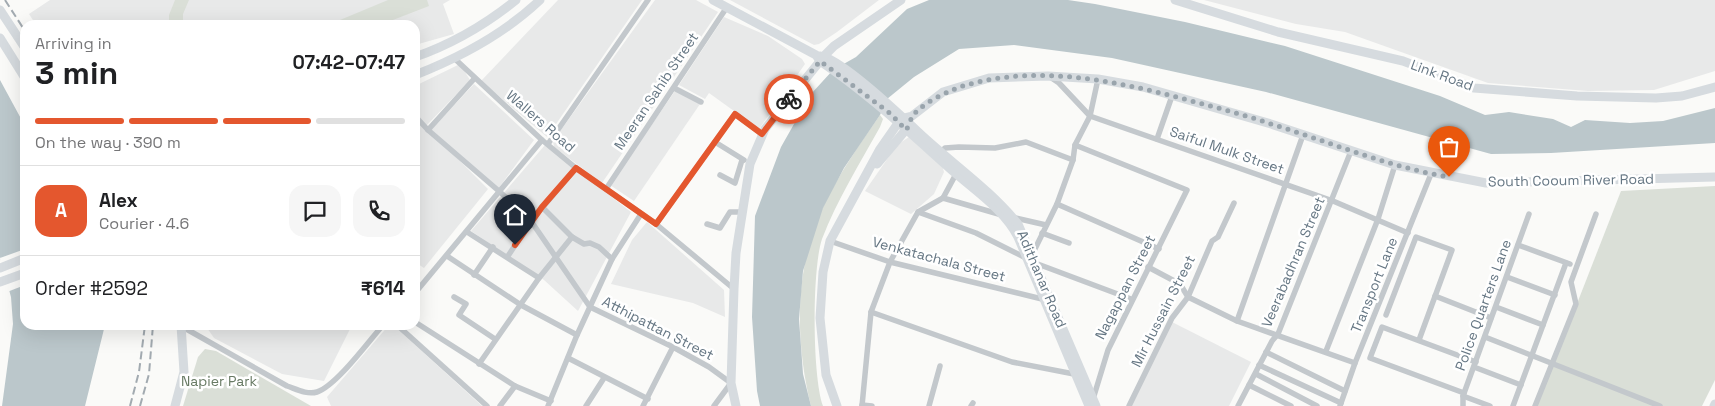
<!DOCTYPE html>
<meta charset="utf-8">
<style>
body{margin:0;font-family:"Space Grotesk",sans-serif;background:#f6f6f6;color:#202124;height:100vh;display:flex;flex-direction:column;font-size:19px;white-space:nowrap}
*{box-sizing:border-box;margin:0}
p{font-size:16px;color:#757577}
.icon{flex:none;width:28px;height:28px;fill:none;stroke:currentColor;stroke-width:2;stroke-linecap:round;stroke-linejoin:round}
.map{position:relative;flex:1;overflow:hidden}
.drawer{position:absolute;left:20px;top:20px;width:400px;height:310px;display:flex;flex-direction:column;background:#fff;border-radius:15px;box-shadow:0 5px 20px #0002}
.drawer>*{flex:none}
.pin{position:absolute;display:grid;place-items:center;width:42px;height:42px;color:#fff;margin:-51px -21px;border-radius:50% 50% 50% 0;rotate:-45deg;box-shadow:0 0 5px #0007}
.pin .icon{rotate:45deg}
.courier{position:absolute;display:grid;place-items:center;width:50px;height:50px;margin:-25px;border:4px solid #e4572e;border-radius:50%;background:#fff;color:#222;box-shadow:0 1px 6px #0007}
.headline em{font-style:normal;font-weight:600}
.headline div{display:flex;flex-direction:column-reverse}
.headline{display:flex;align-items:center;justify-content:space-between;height:85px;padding:0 15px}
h1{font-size:32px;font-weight:600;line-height:38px}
.bar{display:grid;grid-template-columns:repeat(4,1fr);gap:8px 5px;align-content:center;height:60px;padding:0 15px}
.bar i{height:6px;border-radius:4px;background:#e0e0e0}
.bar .on{background:#e4572e}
.bar p{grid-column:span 4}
.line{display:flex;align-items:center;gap:12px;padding:0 15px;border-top:1px solid #e0e0e0}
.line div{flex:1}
.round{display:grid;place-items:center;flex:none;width:52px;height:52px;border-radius:15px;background:#f6f6f6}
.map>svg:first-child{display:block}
</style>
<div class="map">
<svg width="1715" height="406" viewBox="0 0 1715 406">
<rect width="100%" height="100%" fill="#fafaf8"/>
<g fill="#e8e9e9">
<path d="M 50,0 L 450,0 L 443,4 L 454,34 L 415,45 L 415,25 L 36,25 L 29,14 Z"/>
<path d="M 558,0 L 642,0 L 547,137 L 481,81 Z"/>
<path d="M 655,0 L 696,0 L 718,12 L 602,183 L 554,147 L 553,141 Z"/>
<path d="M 730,0 L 879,0 L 837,32 L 819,44 L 814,45 Z"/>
<path d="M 1204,0 L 1715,0 L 1715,71 L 1654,90 L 1588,91 L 1488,83 L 1345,32 L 1296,24 Z"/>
<path d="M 724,17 L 768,36 L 802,59 L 805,64 L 759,129 L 709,93 L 705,99 L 679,85 Z"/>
<path d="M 460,64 L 470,80 L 426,126 L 415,112 L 415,86 Z"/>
<path d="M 474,84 L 534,140 L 498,189 L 431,130 Z"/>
<path d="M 675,91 L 700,104 L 634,201 L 610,185 Z"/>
<path d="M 415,116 L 488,189 L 424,268 L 415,262 Z"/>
<path d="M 909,137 L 942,165 L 944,172 L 934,194 L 911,214 L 865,191 L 897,145 Z"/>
<path d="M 545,145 L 631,212 L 578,311 L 544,280 L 471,231 Z"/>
<path d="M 647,222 L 724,290 L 725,317 L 693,303 L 611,284 L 632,240 Z"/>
<path d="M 1172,322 L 1251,362 L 1229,406 L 1130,406 Z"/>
<path d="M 205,325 L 352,325 L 324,381 L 282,374 L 214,338 Z"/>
<path d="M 389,325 L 393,325 L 482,406 L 331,406 L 327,397 Z"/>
</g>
<g fill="#dadfd7">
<path d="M 175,0 L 189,0 L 183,14 L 183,25 L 169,25 L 169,15 Z"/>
<path d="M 388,0 L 427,0 L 429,6 L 380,25 L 328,25 Z"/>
<path d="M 880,115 L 883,119 L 880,127 C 860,163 837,200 822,239 C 812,268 812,376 823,406 L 811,406 C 795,341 794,269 823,207 C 839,174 859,145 880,115 Z"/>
<path d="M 1715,186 L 1715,380 L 1702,406 L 1537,406 L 1621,191 Z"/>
<path d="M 205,349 L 216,351 L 311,406 L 183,406 L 198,357 Z"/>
</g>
<g fill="#bbc7cb">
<path d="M 929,0 L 1068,0 L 1095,4 L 1185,22 L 1285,46 L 1440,96 L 1485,115 L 1509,112 L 1553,119 L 1571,127 L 1585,120 L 1630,123 L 1663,121 L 1715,108 L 1715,143 L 1551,153 L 1491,154 L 1266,92 L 1112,58 L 1014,45 L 959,49 L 914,77 L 887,99 L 880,115 L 844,168 L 823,208 L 803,271 L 799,319 L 803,374 L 811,406 L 760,406 L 757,391 L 752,317 L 755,216 L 781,147 L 811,94 L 833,70 L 856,57 L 907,9 Z"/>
<path d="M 0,80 L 25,126 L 25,325 L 105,325 L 85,406 L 2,406 L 13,324 L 11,297 L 0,257 Z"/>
</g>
<path fill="#fafaf8" d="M 25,249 L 25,285 L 7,292 L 0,258 Z"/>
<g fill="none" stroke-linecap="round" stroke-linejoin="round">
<g stroke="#c3c8cc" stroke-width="5.5">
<path d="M 455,59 L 542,140 L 576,168 L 656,224 L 734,289"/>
<path d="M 1050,77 L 1059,83 L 1090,116 L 1333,201 L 1408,233"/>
<path d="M 674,88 L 701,102"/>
<path d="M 415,116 L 428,130 L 500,192 L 531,221 L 590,307 L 673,347 L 709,367 L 731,383 L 714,406"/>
<path d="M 428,130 L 474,79"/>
<path d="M 1157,139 L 1172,96"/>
<path d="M 715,142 L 744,160"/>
<path d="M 548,144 L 648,0"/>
<path d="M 1075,145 L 1187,190 L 1108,350 L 1093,399"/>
<path d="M 942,151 L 945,148 L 959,147 L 995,148 L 1026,142 L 1073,160"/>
<path d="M 720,175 L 735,183 L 742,160"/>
<path d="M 606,189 L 727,7"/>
<path d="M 943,198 L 956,174"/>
<path d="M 1057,204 L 1159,249"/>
<path d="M 542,207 L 572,237 L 584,244 L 590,243 L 599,247 L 612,259"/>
<path d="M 918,212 L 976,233 L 1026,258"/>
<path d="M 1011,217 L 1046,225"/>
<path d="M 656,224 L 735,114 L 762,134"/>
<path d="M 707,224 L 720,228 L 730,212 L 742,212"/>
<path d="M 467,232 L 539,278"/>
<path d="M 1042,233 L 1069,243"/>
<path d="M 830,241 L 890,262 L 1042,299"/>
<path d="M 1518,245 L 1570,264"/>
<path d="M 1032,255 L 1057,204 L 1073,160 L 1075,145 L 1090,116 L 1098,79"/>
<path d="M 447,256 L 521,305 L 577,335"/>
<path d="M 508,256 L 531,221 L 576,168"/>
<path d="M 1035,263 L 1131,299"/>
<path d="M 1148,267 L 1180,284 L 1188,297 L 1237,321 L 1355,363"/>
<path d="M 474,275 L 493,247"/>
<path d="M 1507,277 L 1555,295"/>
<path d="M 415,293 L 542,140"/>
<path d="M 1435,296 L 1491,318"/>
<path d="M 454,297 L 466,304 L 459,315 L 495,339"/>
<path d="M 1496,307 L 1543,325"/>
<path d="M 871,312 L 1012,362 L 1074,374"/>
<path d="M 1386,315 L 1416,237 L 1452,250 L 1419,340"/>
<path d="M 1237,321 L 1303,135"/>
<path d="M 415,322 L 515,386 L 551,401"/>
<path d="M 397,325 L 487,406"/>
<path d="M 181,326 L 287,386 C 296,389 307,395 317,392 C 336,386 369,341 383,325"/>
<path d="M 1485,337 L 1660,406"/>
<path d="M 1326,351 L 1378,219 L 1395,165"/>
<path d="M 1266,352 L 1345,391"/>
<path d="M 568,358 L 648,399"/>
<path d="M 479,364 L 539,278 L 572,237"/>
<path d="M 1259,365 L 1341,403"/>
<path d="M 1474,367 L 1521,385"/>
<path d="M 1256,374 L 1317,406"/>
<path d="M 1249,385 L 1291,406"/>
<path d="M 1464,393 L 1370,358 L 1382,327 L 1476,362"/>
<path d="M 1463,396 L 1490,406"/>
<path d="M 862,405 L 872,406"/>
<path d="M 500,406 L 515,386"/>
<path d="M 548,406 L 577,335 L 612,259 L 641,214"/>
<path d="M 586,406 L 604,378"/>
<path d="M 643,406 L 673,347"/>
<path d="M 862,406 L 871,312 L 890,262 L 918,212 L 943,198 L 1002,215"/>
<path d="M 929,406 L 940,366"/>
<path d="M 971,406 L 973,403"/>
<path d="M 1129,406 L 1172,318 L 1188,297 L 1212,241 L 1218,237 L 1234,203"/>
<path d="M 1238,406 L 1272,341 L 1278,334 L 1351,151"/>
<path d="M 1340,406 L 1355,363 L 1431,174"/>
<path d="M 1463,406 L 1463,396 L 1529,214"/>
<path d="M 1513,406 L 1566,263"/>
<path d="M 1535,406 L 1576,304 L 1571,282 L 1596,214"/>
</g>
<g stroke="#d6dbdf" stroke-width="9">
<path d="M 713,0 L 816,55 L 820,61 C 869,94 911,134 955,173 C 977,192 1005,211 1018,237 L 1089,406"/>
<path d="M 1175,0 L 1278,32 L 1403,61 L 1474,88 L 1577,96 L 1656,98 L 1682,96 L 1715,87"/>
<path d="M 0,10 L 25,48"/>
<path d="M 0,38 L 25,78"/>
<path d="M 820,56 C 839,57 898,113 914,128 C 948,161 988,187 1018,224 L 1096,406"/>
<path d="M 877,164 L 909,126"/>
<path d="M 175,406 L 184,372 L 181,325"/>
<path d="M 736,406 L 731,383 L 734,289 L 736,253 L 750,164 L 765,129 L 825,55 L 834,46 L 901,0"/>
<path d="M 837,406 L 826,375 L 820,318 L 823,272 L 830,241 L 880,149 L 896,126 L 904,118 L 912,116 L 943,92 L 989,78 L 1048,76 L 1098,79 L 1143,87 L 1271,124 L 1395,165 L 1486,183 L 1715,177"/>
<path d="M 1714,406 L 1715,404"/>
</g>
<g stroke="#d6dbdf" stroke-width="9">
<path d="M 415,57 C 452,44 485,25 516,0"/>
<path d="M 415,75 C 461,57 504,34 540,0"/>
<path d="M 0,268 L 25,258"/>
<path d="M 0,282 L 25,273"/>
</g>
<g stroke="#a2aab0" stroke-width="2" stroke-dasharray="8 4" stroke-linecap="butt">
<path d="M 5,0 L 25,31"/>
<path d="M 130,406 L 139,372 L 145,325"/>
<path d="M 140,406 L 149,374 L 153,325"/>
</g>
</g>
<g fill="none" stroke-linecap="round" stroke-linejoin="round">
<path stroke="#99a4ac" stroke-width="5" stroke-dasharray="0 9" d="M 789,99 L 820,61 L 891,114 L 906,130 C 909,126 910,121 912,117 C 920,104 950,90 963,86 C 1032,65 1105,79 1173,96 C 1206,105 1239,113 1271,124 C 1330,142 1388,167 1449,177"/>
<path stroke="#e4572e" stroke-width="6" d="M 515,245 L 542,207 L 576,168 L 656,224 L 735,114 L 762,134 L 789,99"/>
</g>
<g text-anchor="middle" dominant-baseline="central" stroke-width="5" stroke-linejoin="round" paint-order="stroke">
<g font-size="14" fill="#657683" stroke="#fff">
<text transform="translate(1442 75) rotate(20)">Link Road</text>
<text transform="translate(656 91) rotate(-56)">Meeran Sahib Street</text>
<text transform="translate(541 121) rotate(41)">Wallers Road</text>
<text transform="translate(1227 150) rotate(19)">Saiful Mulk Street</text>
<text transform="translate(1571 180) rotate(-1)">South Cooum River Road</text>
<text transform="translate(939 259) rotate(15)">Venkatachala Street</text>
<text transform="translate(1293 262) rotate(-67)">Veerabadhran Street</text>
<text transform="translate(1042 279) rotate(67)">Adithanar Road</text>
<text transform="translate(1374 285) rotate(-68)">Transport Lane</text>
<text transform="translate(1125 287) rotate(-63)">Nagappan Street</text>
<text transform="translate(1483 305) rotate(-70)">Police Quarters Lane</text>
<text transform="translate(1163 311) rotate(-63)">Mir Hussain Street</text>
<text transform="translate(658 328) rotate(27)">Atthipattan Street</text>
</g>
<g font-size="14" fill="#687a64" stroke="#fff">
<text x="219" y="381">Napier Park</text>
</g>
</g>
</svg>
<div class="pin" style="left:1449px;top:177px;background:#ea580c"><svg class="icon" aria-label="bag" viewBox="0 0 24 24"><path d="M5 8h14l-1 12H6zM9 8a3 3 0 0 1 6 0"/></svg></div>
<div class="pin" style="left:515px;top:245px;background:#1f2937"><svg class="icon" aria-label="home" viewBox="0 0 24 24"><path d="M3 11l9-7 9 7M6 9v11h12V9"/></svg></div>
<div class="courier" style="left:789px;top:99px"><svg class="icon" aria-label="bike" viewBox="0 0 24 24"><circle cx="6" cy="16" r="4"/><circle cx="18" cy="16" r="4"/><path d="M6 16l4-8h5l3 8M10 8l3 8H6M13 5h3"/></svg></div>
<section class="drawer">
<div class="headline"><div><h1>3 min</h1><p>Arriving in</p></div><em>07:42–07:47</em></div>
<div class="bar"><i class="on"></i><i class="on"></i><i class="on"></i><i></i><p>On the way · 390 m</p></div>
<div class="line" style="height:90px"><b class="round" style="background:#e4572e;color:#fff">A</b><div><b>Alex</b><p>Courier · 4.6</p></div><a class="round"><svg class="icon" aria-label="chat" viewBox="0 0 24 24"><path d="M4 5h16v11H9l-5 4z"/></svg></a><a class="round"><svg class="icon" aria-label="phone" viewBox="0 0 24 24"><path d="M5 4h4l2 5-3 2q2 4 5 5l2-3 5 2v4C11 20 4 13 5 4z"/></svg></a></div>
<div class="line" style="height:65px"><div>Order #2592</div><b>₹614</b></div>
</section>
</div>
